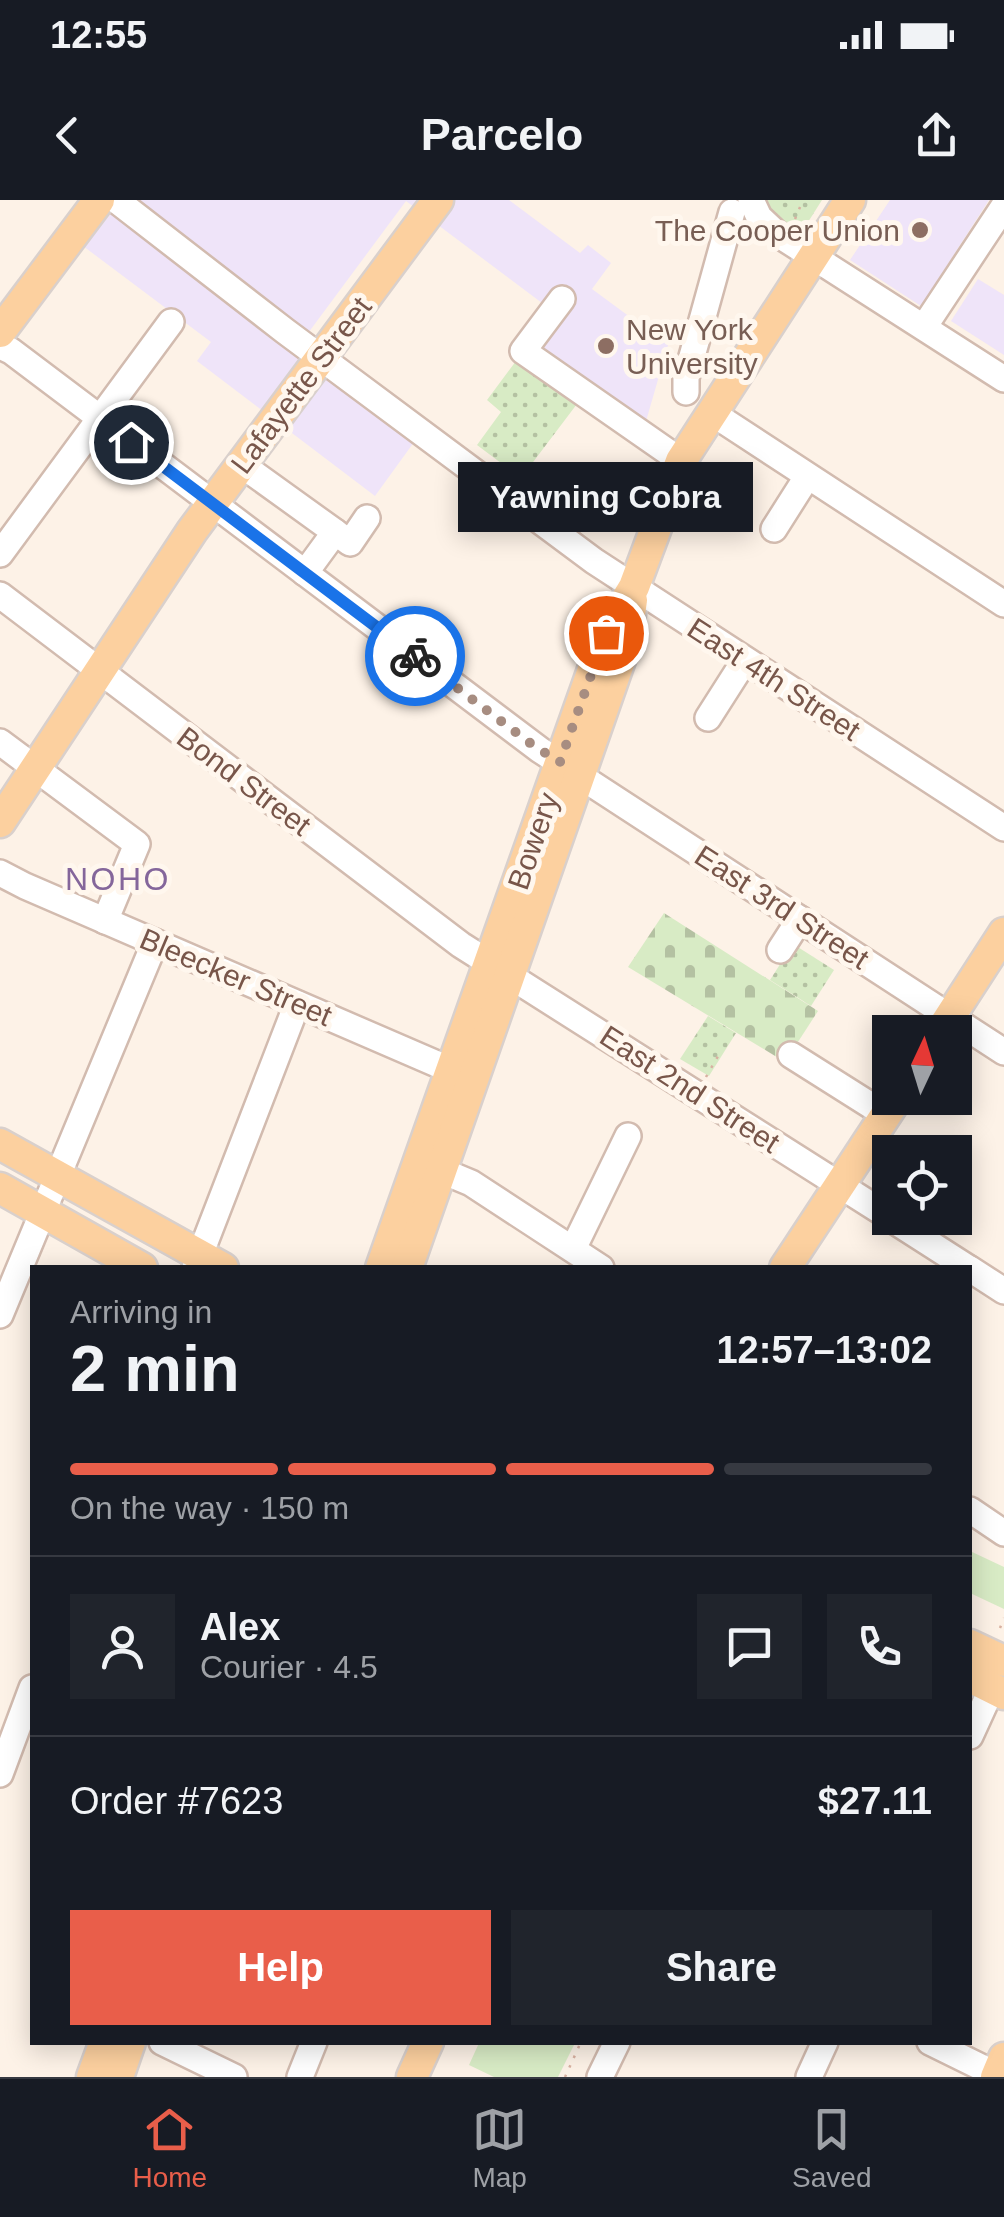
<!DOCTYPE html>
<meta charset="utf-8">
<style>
body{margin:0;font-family:Arial,sans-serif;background:#20242c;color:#f1f3f6;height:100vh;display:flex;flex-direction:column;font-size:38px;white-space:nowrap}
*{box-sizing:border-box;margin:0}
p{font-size:32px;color:#9ea1a6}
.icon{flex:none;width:55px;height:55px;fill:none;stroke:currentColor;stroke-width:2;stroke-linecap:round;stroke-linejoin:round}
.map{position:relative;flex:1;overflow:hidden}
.sheet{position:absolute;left:30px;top:1065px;width:942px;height:780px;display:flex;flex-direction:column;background:#171b24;border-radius:0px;box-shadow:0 5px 25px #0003}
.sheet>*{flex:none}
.needle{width:65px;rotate:4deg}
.tools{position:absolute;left:872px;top:815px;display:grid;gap:20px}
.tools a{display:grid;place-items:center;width:100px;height:100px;border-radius:0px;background:#171b24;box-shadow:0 5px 25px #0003;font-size:50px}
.pin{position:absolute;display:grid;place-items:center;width:85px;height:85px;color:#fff;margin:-42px;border:5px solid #fff;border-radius:50%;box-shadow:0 2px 10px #0007}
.courier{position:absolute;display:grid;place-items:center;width:100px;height:100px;margin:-50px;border:8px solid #1a73e8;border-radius:50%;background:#fff;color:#222;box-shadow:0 2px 12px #0007}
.bubble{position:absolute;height:70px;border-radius:0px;background:#171b24;box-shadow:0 5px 25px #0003;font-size:32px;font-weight:600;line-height:70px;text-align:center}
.summary em{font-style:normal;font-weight:600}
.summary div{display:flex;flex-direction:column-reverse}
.summary{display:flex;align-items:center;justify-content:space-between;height:170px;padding:0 40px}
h1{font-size:65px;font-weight:600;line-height:75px}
.bar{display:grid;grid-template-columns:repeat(4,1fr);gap:15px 10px;align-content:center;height:120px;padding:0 40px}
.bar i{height:12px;border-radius:8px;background:#363941}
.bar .active{background:#e95e4a}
.bar p{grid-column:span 4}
.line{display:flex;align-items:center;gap:25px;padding:0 40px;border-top:2px solid #363941}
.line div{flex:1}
.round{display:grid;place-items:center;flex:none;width:105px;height:105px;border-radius:0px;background:#20242c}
.button{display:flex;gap:20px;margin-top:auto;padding:20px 40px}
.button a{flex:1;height:115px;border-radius:0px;background:#e95e4a;color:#fff;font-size:40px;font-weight:600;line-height:115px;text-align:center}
.button a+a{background:#20242c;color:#f1f3f6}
.status{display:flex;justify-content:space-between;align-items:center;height:70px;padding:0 50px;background:#171b24;direction:ltr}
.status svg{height:28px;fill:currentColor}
header{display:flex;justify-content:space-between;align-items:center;height:130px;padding:0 40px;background:#171b24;font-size:45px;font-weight:600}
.tab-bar{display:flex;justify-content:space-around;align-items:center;height:140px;border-top:2px solid #363941;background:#171b24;font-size:28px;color:#9ea1a6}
.tab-bar a{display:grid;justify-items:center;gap:5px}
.tab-bar .active{color:#e95e4a}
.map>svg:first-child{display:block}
</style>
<div class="status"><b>12:55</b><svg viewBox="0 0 49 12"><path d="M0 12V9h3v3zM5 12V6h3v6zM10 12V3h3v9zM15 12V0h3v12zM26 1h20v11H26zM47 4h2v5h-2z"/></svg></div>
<header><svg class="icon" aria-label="back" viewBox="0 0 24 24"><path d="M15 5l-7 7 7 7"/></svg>Parcelo<svg class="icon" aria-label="share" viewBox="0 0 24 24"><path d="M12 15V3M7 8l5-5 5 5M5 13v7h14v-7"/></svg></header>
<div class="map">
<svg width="1004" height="1877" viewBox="0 0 1004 1877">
<defs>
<pattern id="cemetery-stones" width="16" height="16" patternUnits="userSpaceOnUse" patternTransform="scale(2.5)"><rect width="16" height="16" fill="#d8ebc5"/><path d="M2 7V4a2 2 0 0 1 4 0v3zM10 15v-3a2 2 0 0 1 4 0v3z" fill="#b4c1a2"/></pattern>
<pattern id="park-dots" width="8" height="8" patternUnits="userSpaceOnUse" patternTransform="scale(2.5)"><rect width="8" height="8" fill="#d8ebc5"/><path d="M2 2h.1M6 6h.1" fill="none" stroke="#b4c1a2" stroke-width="1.8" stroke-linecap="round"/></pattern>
</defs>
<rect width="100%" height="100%" fill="#fdf2e7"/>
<g fill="#efe4f9">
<path d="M 118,0 L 509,0 L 580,53 L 588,45 L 611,63 L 592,89 L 668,145 L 642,235 L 537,159 L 562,118 L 406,1 L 297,148 L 417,238 L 375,296 L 197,161 L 211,142 L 83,46 Z"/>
<path d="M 890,0 L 989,0 L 921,106 L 850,60 Z"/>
<path d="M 978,79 L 1004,95 L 1004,155 L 951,121 Z"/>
</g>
<path fill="url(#cemetery-stones)" d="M 664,713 L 818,811 L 785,862 L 628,767 Z"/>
<g fill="url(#park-dots)">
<path d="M 759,0 L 822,0 L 803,30 C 782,32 770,16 759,0 Z"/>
<path d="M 519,157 L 580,200 L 521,278 L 477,245 L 501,212 L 487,200 Z"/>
<path d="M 793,744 L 834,770 L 811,806 L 770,780 Z"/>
<path d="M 708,816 L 736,833 L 709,876 L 680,859 Z"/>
</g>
<g fill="#d8ebc5">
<path d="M 970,1351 L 1004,1367 L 1004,1409 L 970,1393 Z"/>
<path d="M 479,1843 L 479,1842 L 575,1843 L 558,1877 L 494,1877 L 469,1865 Z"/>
</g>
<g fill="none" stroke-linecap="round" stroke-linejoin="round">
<defs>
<g id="minor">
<path d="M 116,0 L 285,131 L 594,361 L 1004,628"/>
<path d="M 751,0 L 759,17 L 776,33 L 1004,179"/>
<path d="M 562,99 L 523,151 L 681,261"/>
<path d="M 924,127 L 1004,6"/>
<path d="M 0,146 L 11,151 L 540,550 L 1004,852"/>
<path d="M 686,192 L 686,178 L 732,12"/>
<path d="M 712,213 L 1004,404"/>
<path d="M 242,265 L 335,332 L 305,373"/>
<path d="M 774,329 L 807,277"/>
<path d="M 335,332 L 350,343 L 367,318"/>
<path d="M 0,354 L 171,122"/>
<path d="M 0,395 L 461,745 L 890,1017"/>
<path d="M 708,518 L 745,460"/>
<path d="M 0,542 L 137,644 L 105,721"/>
<path d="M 0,673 L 25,686 L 467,877"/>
<path d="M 780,750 L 800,719"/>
<path d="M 791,855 L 886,915"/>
<path d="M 423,963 L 471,983 L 601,1068"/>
<path d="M 890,1018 L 968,1068"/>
<path d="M 573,1049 L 628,936"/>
<path d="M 195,1068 L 297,804"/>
<path d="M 970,1069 L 1004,1091"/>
<path d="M 0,1115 L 155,742"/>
<path d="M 970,1310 L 1004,1333"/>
<path d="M 970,1536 L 992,1488"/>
<path d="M 0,1574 L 32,1488"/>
<path d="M 162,1842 L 234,1877"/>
<path d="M 930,1842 L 997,1875"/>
<path d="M 300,1877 L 314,1842"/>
<path d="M 600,1877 L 617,1842"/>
<path d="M 809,1877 L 825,1842"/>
</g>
<g id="major">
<path d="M 0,132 L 99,0"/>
<path d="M 0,622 L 192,331 L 438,0"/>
<path d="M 940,832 L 1004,733"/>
<path d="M 0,944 L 223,1068"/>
<path d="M 0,988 L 142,1068"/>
<path d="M 381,1068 L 606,433 L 634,387 L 681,261 L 850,0"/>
<path d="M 407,1068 L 626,443 L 632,400"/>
<path d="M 785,1068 L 897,898"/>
<path d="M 970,1445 L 1004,1461"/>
<path d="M 970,1477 L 1004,1494"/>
<path d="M 92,1877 L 105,1842"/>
<path d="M 118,1877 L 130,1842"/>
<path d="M 412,1877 L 428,1842"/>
<path d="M 996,1877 L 1004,1858"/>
</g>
</defs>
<use href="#minor" stroke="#d2bbaf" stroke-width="30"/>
<use href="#major" stroke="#d9d0cc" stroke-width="35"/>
<g stroke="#d8b1a1" stroke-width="2.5" stroke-dasharray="2.5 8" stroke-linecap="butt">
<path d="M 795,19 L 803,0"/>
<path d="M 741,286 L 747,263"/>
<path d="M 706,877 L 721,851"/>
<path d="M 1000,1428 L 1004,1418"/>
<path d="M 565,1877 L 581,1842"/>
</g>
<use href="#minor" stroke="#fff" stroke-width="25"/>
<use href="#major" stroke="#fcd09f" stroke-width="30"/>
</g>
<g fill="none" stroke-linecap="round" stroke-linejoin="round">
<path stroke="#a78d81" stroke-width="10" stroke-dasharray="0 18" d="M 415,456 L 534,546 L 560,562 L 606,433"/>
<path stroke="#1a73e8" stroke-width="12" d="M 131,242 L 415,456"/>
</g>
<g fill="#8d6e63" stroke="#fff7ee" stroke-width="4">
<circle cx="920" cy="30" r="10"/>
<circle cx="606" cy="146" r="10"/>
</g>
<g text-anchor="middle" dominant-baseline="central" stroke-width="10" stroke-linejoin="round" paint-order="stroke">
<g font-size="30" fill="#785e54" stroke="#fff7ee" text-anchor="end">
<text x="900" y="30">The Cooper Union</text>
<text x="626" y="129" text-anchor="start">New York<tspan x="626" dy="34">University</tspan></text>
</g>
<g font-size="30" fill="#78564a" stroke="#fff7ee">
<text transform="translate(301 185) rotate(-53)">Lafayette Street</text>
<text transform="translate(774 479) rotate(33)">East 4th Street</text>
<text transform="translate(244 581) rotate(37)">Bond Street</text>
<text transform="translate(533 641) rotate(-71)">Bowery</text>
<text transform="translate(782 707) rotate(33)">East 3rd Street</text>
<text transform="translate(236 777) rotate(23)">Bleecker Street</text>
<text transform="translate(690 889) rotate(33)">East 2nd Street</text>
</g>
<g font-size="32" letter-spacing="2.5" fill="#84669b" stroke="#fff7ee">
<text x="118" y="679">NOHO</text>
</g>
</g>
</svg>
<div class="tools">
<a><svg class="needle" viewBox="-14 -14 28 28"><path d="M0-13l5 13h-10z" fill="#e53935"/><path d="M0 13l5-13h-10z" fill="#9ea1a6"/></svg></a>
<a><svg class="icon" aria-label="locate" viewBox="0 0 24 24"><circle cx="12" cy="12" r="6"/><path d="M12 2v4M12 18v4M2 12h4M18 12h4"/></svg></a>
</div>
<div class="pin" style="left:606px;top:433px;background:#ea580c"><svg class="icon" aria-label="bag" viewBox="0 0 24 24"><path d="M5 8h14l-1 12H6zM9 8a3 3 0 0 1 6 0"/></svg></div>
<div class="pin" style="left:131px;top:242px;background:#1f2937"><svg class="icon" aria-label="home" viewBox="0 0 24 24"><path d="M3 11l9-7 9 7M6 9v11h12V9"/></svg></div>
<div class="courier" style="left:415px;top:456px"><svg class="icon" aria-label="bike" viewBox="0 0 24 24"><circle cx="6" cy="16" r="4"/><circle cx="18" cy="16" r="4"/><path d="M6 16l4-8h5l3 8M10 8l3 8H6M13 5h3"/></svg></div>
<div class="bubble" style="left:458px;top:262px;width:295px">Yawning Cobra</div>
<section class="sheet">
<div class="summary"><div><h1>2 min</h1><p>Arriving in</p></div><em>12:57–13:02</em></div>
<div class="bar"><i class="active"></i><i class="active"></i><i class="active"></i><i></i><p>On the way · 150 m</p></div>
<div class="line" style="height:180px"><a class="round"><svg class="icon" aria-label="person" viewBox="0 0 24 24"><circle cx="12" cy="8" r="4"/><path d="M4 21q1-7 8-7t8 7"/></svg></a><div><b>Alex</b><p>Courier · 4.5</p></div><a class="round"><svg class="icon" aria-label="chat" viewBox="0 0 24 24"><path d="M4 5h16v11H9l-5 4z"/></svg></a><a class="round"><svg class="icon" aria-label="phone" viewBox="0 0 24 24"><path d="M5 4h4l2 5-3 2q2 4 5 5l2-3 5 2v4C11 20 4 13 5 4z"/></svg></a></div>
<div class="line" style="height:130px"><div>Order #7623</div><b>$27.11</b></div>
<div class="button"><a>Help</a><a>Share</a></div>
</section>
</div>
<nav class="tab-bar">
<a class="active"><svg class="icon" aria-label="home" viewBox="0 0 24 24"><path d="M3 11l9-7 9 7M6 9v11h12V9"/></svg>Home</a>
<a><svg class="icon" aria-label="map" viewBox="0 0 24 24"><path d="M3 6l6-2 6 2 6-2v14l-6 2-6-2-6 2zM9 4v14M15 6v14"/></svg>Map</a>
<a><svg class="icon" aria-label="saved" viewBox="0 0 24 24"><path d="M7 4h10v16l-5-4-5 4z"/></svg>Saved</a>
</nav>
